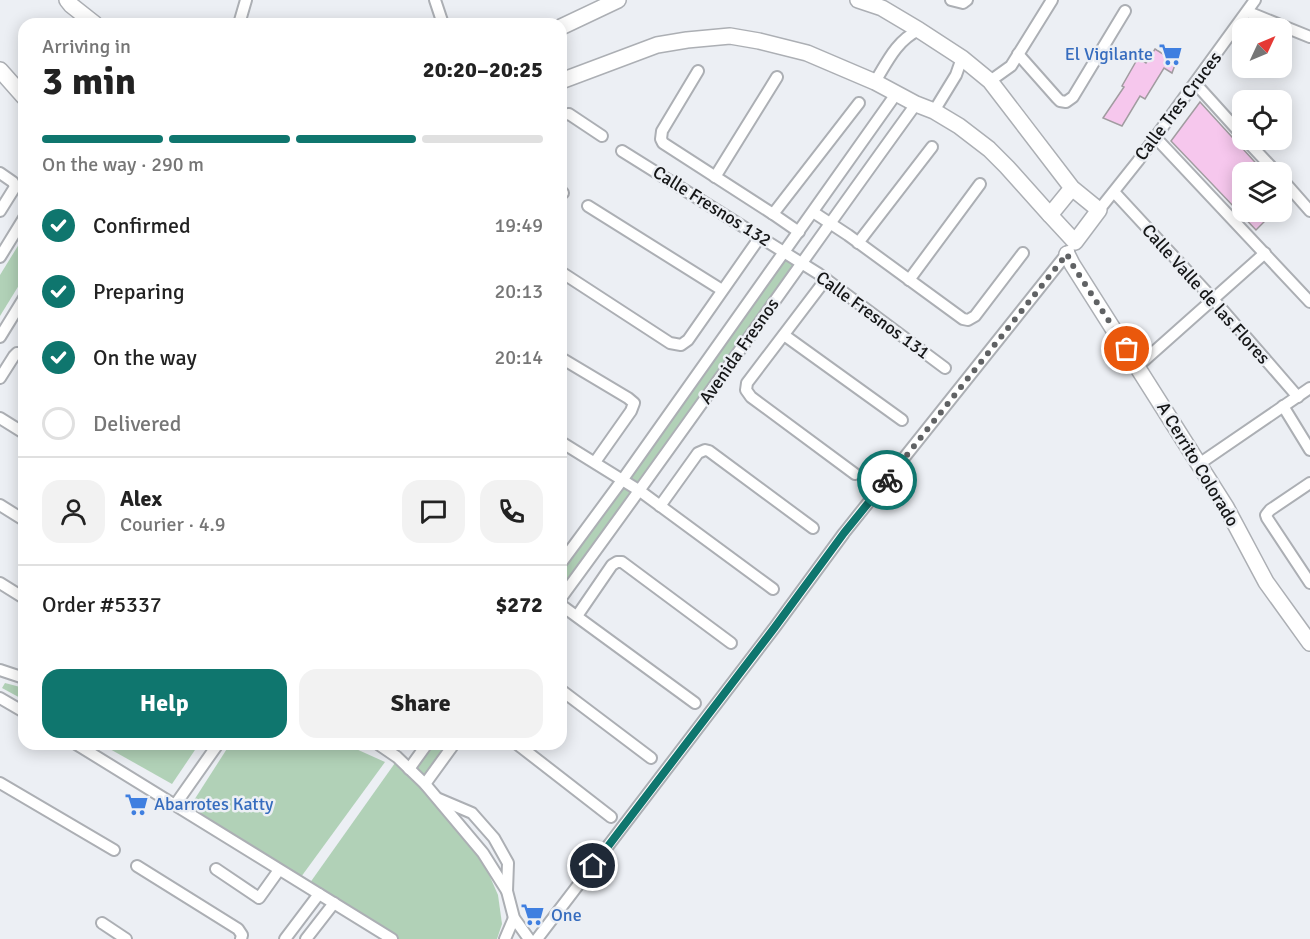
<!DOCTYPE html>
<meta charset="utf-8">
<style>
body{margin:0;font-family:Signika,sans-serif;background:#f2f2f2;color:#222;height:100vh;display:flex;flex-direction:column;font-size:22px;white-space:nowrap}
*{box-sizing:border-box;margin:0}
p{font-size:20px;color:#767676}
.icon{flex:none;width:33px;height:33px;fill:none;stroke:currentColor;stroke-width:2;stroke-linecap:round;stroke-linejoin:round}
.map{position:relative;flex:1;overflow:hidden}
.sheet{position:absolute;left:18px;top:18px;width:549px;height:732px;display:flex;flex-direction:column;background:#fff;border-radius:18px;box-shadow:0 3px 15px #0003}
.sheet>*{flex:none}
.needle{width:39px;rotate:46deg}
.fabs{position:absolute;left:1232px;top:18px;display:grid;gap:12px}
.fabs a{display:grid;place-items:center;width:60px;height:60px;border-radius:12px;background:#fff;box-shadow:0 3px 15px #0003;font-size:30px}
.pin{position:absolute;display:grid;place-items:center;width:51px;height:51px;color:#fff;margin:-26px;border:3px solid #fff;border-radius:50%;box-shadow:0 2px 6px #0007}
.courier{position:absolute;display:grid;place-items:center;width:60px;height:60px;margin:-30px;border:4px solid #0f766e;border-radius:50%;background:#fff;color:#222;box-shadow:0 2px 8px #0007}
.summary em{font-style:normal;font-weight:700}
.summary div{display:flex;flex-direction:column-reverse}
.summary{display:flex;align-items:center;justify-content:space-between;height:102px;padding:0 24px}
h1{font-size:39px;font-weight:700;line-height:45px}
.bar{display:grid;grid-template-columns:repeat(4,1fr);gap:9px 6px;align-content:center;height:72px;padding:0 24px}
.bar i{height:8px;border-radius:4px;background:#e0e0e0}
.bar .selected{background:#0f766e}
.bar p{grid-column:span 4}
.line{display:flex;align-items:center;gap:15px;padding:0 24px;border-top:2px solid #e0e0e0}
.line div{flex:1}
.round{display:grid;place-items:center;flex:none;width:63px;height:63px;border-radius:18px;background:#f2f2f2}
ol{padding:0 24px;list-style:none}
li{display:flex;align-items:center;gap:18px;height:66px}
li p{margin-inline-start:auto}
li .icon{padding:6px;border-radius:50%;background:#0f766e;color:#fff;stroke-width:4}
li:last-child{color:#767676}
li i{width:33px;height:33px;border:3px solid #e0e0e0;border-radius:50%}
.action{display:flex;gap:12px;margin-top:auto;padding:12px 24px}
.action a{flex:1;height:69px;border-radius:18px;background:#0f766e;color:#fff;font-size:24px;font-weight:700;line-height:69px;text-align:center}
.action a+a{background:#f2f2f2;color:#222}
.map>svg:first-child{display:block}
</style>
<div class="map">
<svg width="1310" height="939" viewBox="0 0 1310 939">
<rect width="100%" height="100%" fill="#eceff4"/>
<g fill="#b1d1b7">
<path d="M 24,236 L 24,277 L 0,316 L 0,275 Z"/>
<path d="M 784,252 L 801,262 L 561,598 L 561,563 Z"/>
<path d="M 5,683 L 24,688 L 24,700 L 2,688 Z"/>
<path d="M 101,744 L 199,744 L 172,784 Z"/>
<path d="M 230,744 L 345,744 L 385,762 L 301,877 L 189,808 Z"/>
<path d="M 427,744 L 454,744 L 425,784 L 409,769 Z"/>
<path d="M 395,763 L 409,774 L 480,854 L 498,895 L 502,924 L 497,939 L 396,939 L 307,887 Z"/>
</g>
<g fill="#f6c7ed" stroke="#a19ca0" stroke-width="1.5">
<path d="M 1155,49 L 1176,62 L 1172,73 L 1164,68 L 1145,99 L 1140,96 L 1122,126 L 1103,118 L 1124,87 L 1122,86 L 1138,58 L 1146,63 Z"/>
<path d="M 1200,102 L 1264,172 L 1242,172 L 1242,212 L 1274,212 L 1256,230 L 1171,141 Z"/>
</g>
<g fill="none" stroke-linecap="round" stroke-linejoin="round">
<defs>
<g id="minor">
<path d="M 435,0 L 443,24"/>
<path d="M 951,0 L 963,3 L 967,0"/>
<path d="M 1248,12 L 1310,37"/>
<path d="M 239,24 L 246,0"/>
<path d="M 1018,54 L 1057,98 L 1060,101 L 1066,102 L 1073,97 L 1125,11"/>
<path d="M 698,71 L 662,131 L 661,139 L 663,143 L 773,214 L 799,232"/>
<path d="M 990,81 L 1011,66 L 1052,0"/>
<path d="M 875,82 C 887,62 897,40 919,30"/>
<path d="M 1195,83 L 1242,135"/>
<path d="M 934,111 L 956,75 L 962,58"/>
<path d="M 561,115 L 569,114 L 602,136"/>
<path d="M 1155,137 L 1310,302"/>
<path d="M 1246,140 L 1276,172"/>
<path d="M 622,151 L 819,274 L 945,368"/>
<path d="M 0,173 L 13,182 L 15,187 L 0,211"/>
<path d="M 715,177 L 777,77"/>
<path d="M 1281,178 L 1310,211"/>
<path d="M 561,191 L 563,193"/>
<path d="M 1114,192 L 1213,299 L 1298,397"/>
<path d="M 588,206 L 722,290"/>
<path d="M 1099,210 L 1138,161 L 1255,0"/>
<path d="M 813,212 L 848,235 L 963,319 L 968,320 L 975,316 L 1023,253"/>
<path d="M 773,214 L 859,103"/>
<path d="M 858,243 L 932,147"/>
<path d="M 0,257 L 24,218"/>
<path d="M 561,272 L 670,343 L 681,345 L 688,340 L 760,237"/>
<path d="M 826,279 L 747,383 L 746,390 L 751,397 L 855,474"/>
<path d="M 909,280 L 980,184"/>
<path d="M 784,335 L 902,420"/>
<path d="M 0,337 L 24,298"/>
<path d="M 561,358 L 628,398 L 634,403 L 631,411 L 595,462"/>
<path d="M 1138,366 L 1265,253"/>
<path d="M 0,378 L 14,356 L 17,353 L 24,354"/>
<path d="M 1283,406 L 1310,450"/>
<path d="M 0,418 L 24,433"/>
<path d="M 561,442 L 640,491 L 773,589"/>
<path d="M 1199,464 L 1310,388"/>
<path d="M 1310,483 L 1270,510 L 1266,515 L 1267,518 L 1310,583"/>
<path d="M 0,505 L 24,520"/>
<path d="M 660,506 L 698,453 L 705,450 L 709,451 L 813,528"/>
<path d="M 561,563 L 623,479 L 896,94"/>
<path d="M 0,583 L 24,598"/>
<path d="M 561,598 C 681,435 797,268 916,104"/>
<path d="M 561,605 L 695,703"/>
<path d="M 577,616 L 612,565 L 617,562 L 622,562 L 731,643"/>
<path d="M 0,670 L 24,678"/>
<path d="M 561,690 L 651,758"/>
<path d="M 0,698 L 24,712"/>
<path d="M 76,744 L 392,939"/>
<path d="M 378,744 L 397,757 L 425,784 L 483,853 L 507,891 L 514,918 L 529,939"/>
<path d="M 517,744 L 611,817"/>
<path d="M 409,769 L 427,744"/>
<path d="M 0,783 L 114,850"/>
<path d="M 425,784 L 454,744"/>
<path d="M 439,799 L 472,813 L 494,838 L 508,863 L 507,891"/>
<path d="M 175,805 L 218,744"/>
<path d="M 137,866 L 238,929 L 242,935 L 241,939"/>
<path d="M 216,869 L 259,898 L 279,870"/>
<path d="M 102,923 L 126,939"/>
<path d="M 285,939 L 319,894"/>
<path d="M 306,939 L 334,903"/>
<path d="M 505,939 L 514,918"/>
<path d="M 537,939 L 775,627 L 844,533 L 1069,251"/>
</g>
<g id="secondary">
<path d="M 67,0 L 71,5 L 95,24"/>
<path d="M 858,0 L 882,8 L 919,30 L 962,58 L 990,81 L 1072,188 L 1099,210 L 1075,242 L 1050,215 L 1072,188"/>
<path d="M 561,27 L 618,0"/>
<path d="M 0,70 L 24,97"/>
<path d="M 561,81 L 657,45 L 687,40 L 730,36 L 759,41 L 807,53 L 875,82 L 916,104 L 934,111 L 959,126 L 989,149 L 1007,167 L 1050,215"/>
<path d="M 1067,254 L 1072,264 L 1226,507 L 1266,582 L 1310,643"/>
</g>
</defs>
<use href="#minor" stroke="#acafb4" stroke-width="14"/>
<use href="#secondary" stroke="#acafb4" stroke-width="18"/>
<use href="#minor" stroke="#fff" stroke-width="10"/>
<use href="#secondary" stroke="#fff" stroke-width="15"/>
</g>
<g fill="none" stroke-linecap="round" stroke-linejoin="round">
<path stroke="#606264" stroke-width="6" stroke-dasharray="0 10.8" d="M 887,480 L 1067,254 L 1072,264 L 1127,349"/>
<path stroke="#0f766e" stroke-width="8" d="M 593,866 L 775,627 L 844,533 L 887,480"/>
</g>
<defs>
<symbol id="supermarket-bare" viewBox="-9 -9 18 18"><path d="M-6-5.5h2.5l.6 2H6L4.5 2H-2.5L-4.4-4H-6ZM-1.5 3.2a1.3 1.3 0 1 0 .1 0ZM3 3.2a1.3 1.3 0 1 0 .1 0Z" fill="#3f7fe0" stroke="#eceff4" stroke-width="2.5" paint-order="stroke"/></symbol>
</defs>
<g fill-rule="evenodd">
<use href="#supermarket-bare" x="1154" y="38" width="33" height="33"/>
<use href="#supermarket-bare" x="120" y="788" width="33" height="33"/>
<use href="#supermarket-bare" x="516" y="898" width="33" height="33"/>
</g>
<g text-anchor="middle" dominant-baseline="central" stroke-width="5" stroke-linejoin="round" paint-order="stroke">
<g font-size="18" fill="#366cbe" stroke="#eceff4" text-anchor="start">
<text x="1153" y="54" text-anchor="end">El Vigilante</text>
<text x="154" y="804">Abarrotes Katty</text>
<text x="551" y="915">One</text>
</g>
<g font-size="18" fill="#151617" stroke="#eceff4">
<text transform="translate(1178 106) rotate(-53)">Calle Tres Cruces</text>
<text transform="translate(712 206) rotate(32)">Calle Fresnos 132</text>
<text transform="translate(1206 294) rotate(48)">Calle Valle de las Flores</text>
<text transform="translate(873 315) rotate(36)">Calle Fresnos 131</text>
<text transform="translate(739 351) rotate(-55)">Avenida Fresnos</text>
<text transform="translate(1198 464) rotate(59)">A Cerrito Colorado</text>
</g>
</g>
</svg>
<div class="fabs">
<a><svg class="needle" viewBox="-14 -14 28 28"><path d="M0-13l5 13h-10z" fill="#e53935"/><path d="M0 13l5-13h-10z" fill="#767676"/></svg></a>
<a><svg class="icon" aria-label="locate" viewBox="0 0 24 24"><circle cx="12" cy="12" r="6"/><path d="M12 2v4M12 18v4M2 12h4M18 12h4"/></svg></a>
<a><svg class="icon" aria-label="layers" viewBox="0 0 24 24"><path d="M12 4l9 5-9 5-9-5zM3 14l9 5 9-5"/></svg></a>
</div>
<div class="pin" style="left:1127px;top:349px;background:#ea580c"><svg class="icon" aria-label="bag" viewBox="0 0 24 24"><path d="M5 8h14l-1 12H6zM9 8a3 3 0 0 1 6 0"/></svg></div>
<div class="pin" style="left:593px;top:866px;background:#1f2937"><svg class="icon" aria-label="home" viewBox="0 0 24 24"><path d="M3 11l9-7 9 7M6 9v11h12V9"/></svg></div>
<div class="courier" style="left:887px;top:480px"><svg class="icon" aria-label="bike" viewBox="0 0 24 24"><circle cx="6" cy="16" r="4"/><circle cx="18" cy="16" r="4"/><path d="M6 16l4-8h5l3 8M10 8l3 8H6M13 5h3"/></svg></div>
<section class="sheet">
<div class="summary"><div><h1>3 min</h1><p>Arriving in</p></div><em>20:20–20:25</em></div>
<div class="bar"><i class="selected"></i><i class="selected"></i><i class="selected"></i><i></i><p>On the way · 290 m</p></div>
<ol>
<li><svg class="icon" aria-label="check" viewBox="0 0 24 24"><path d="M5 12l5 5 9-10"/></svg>Confirmed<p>19:49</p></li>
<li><svg class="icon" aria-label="check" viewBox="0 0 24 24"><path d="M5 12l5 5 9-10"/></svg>Preparing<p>20:13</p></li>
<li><svg class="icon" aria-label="check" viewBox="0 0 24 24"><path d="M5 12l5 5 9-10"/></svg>On the way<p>20:14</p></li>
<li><i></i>Delivered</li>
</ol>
<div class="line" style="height:108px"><a class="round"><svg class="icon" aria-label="person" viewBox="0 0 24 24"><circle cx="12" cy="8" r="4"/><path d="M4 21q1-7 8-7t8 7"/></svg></a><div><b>Alex</b><p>Courier · 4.9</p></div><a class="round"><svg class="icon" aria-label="chat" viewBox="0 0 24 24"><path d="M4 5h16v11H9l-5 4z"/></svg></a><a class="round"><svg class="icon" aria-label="phone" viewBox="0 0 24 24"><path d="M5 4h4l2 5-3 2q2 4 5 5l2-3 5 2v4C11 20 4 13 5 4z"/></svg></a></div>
<div class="line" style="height:78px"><div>Order #5337</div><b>$272</b></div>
<div class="action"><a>Help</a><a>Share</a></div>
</section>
</div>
